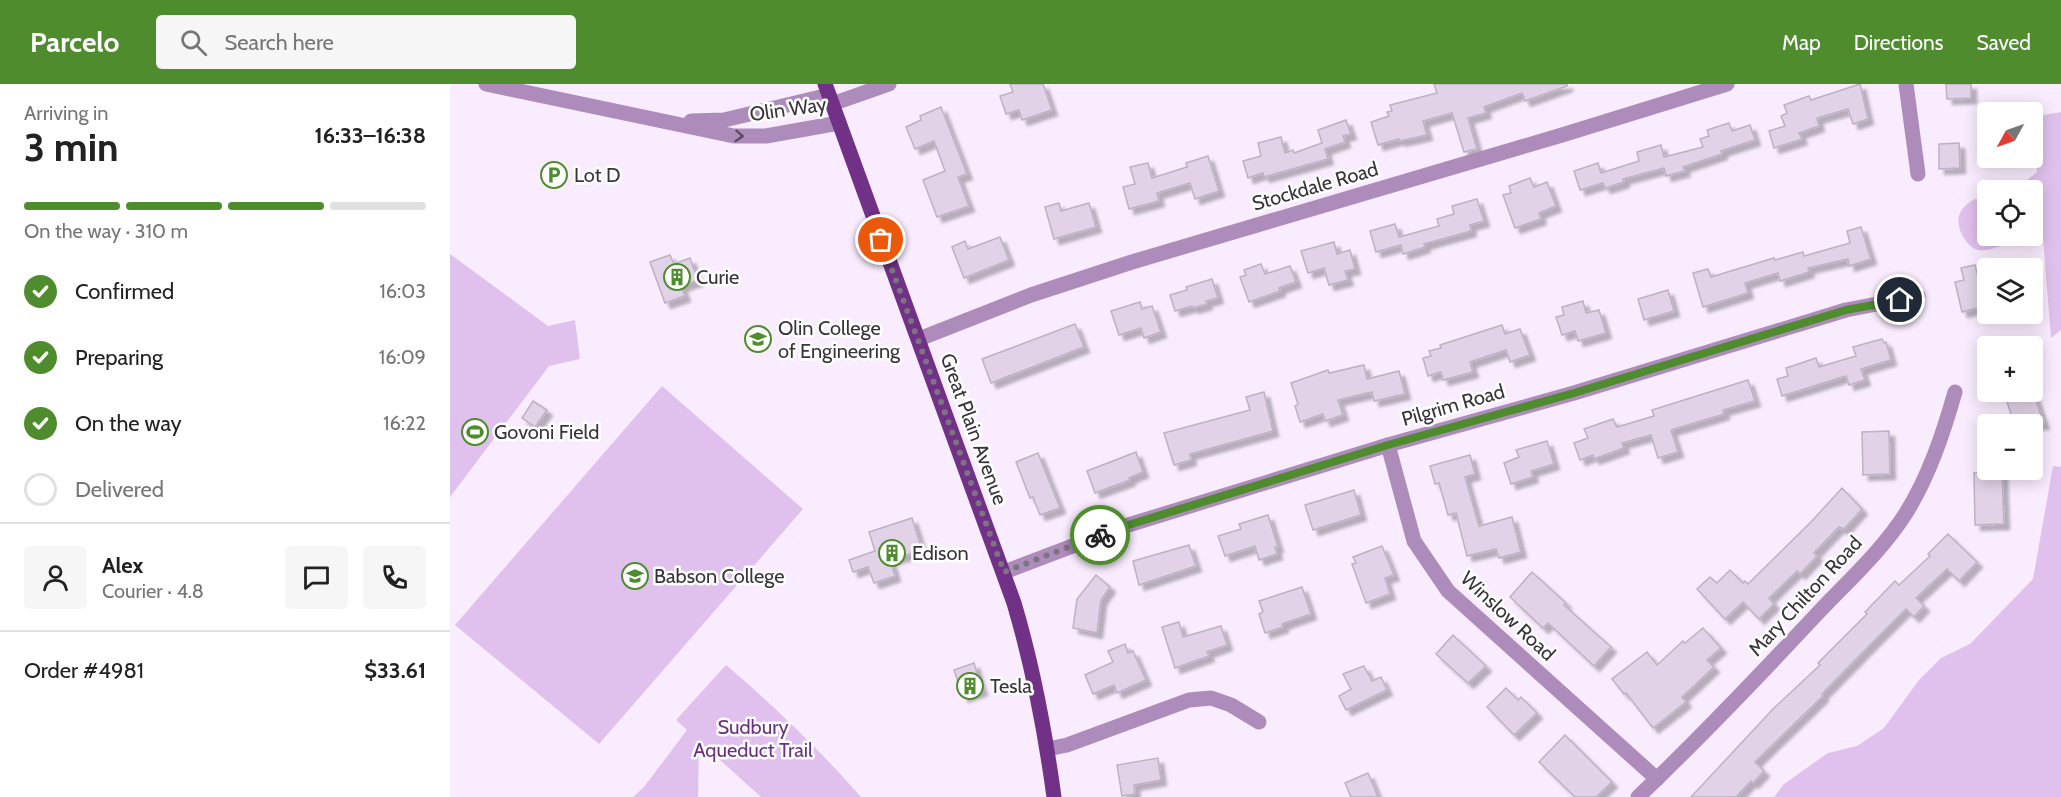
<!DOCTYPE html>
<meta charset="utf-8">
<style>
body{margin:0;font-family:Cabin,sans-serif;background:#f6f6f6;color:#222;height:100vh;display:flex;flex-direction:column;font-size:22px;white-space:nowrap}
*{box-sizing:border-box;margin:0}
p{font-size:20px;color:#767676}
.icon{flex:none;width:33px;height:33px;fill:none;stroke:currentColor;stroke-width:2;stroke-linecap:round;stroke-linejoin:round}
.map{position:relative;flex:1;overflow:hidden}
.sheet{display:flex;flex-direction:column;background:#fff;width:450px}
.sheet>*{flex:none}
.needle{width:39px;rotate:230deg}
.fabs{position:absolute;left:1527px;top:18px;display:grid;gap:12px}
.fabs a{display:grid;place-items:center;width:66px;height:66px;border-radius:6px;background:#fff;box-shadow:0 3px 15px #0003;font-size:30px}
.pin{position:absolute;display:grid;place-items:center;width:51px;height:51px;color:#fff;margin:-26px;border:3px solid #fff;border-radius:50%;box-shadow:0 2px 6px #0007}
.courier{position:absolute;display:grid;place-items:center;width:60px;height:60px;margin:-30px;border:4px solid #4e8c2d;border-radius:50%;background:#fff;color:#222;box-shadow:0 2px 8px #0007}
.headline em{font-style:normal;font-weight:700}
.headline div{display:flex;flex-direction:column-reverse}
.headline{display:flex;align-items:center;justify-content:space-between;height:102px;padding:0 24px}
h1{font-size:39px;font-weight:700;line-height:45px}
.bar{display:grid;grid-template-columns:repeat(4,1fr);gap:9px 6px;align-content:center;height:72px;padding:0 24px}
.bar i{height:8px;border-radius:4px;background:#e0e0e0}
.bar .current{background:#4e8c2d}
.bar p{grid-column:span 4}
.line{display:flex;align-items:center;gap:15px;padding:0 24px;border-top:2px solid #e0e0e0}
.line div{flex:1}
.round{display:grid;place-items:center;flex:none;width:63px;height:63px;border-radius:6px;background:#f6f6f6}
ol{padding:0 24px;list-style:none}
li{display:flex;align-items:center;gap:18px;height:66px}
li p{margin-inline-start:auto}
li .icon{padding:6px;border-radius:50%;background:#4e8c2d;color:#fff;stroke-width:4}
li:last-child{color:#767676}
li i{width:33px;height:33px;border:3px solid #e0e0e0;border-radius:50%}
header{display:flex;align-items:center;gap:36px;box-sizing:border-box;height:84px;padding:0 30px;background:#4e8c2d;color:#fff}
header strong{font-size:28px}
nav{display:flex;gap:33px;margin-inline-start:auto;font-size:21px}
.search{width:420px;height:54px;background:#f6f6f6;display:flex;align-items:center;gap:15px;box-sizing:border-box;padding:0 21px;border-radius:6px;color:#767676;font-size:22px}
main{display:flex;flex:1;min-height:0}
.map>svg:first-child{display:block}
</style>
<header>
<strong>Parcelo</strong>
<div class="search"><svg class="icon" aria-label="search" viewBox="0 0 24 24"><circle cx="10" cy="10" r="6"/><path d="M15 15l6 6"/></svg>Search here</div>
<nav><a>Map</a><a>Directions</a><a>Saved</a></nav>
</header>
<main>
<section class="sheet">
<div class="headline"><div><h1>3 min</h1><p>Arriving in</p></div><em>16:33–16:38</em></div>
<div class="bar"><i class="current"></i><i class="current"></i><i class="current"></i><i></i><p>On the way · 310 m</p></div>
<ol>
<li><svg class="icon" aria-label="check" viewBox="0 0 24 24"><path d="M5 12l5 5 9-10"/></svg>Confirmed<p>16:03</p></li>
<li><svg class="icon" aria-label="check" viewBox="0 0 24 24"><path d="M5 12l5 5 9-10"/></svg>Preparing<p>16:09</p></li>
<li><svg class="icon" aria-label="check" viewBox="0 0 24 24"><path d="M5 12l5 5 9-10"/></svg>On the way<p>16:22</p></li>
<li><i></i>Delivered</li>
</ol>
<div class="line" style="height:108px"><a class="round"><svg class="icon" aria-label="person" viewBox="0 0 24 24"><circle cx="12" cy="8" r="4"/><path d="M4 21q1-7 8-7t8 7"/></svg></a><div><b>Alex</b><p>Courier · 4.8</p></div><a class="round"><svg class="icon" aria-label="chat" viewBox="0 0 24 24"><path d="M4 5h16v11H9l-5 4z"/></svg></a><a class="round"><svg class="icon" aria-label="phone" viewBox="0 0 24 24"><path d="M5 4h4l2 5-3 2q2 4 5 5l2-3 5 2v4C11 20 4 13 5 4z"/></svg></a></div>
<div class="line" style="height:78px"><div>Order #4981</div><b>$33.61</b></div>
</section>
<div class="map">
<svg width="1611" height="713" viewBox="0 0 1611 713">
<defs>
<filter id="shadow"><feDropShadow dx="5.5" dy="5.5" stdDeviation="1.5" flood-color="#0004"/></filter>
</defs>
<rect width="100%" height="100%" fill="#f9ecfe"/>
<g fill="#e0c1ed">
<path d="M 1611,28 L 1611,246 L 1601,254 L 1592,142 L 1583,142 L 1582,106 L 1565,106 L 1587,88 L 1583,33 Z"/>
<path d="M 1525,115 L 1537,115 L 1538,152 L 1570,152 C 1559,159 1538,170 1525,165 C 1515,160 1506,143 1509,132 C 1511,124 1518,119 1525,115 Z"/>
<path d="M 0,170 L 98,242 L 125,236 L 130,275 L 99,282 L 0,413 Z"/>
<path d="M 212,302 L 353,425 L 149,660 L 5,541 Z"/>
<path d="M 1603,382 L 1611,383 L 1611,713 L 1324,713 L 1334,700 L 1378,669 L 1407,662 L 1434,644 L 1469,596 L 1491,574 L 1520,560 L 1583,495 Z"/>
<path d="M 276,581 C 324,622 369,665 411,713 L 311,713 L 249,657 L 248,713 L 183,713 L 194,703 L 237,646 L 226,636 Z"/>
</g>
<g fill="#e1d2e7" stroke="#bfb0c5" stroke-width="1.5" filter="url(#shadow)">
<path d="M 560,0 L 593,0 L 602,26 L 572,36 L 569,26 L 556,30 L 550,12 L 563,8 Z"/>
<path d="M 984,0 L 1117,0 L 1117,2 L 1075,17 L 1072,9 L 1034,23 L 1036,29 L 1018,34 L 1027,65 L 1014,68 L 1002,29 L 973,37 L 977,51 L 950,57 L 949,55 L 928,61 L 921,38 L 939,32 L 937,28 L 942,27 L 940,21 L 987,9 Z"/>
<path d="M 1410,0 L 1418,35 L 1403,40 L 1398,25 L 1367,34 L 1369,42 L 1349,49 L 1352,55 L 1324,64 L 1319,47 L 1335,42 L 1331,32 L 1337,29 L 1334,21 L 1359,12 L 1361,16 Z"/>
<path d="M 1496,0 L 1521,0 L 1521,14 L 1497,15 Z"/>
<path d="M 491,23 L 517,90 L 508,93 L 519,122 L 487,133 L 473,96 L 495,87 L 484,57 L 465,65 L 456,43 L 471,36 L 470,32 Z"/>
<path d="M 896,36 L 901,50 L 893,52 L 895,58 L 875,65 L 878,75 L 814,93 L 813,89 L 798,94 L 793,77 L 811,72 L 808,59 L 831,53 L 835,69 L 843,66 L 844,69 L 872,59 L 868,46 Z"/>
<path d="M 1279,39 L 1282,47 L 1300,41 L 1305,56 L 1271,67 L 1272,70 L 1233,83 L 1235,87 L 1216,92 L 1214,84 L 1173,95 L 1174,98 L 1155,104 L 1153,99 L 1130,106 L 1124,87 L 1148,79 L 1151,89 L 1189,77 L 1187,68 L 1211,61 L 1214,73 L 1253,63 L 1250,55 L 1259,52 L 1257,46 Z"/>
<path d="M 1509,59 L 1510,84 L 1489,85 L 1489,60 Z"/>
<path d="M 758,72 L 769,107 L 745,115 L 740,99 L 707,109 L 709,117 L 679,125 L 673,103 L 685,100 L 680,83 L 698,79 L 702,94 L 737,83 L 736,79 Z"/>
<path d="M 1080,94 L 1084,103 L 1097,98 L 1106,122 L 1089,129 L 1091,135 L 1065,144 L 1053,111 L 1061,109 L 1059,102 Z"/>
<path d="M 1027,115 L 1034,137 L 1020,141 L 1021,147 L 974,160 L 975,163 L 953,170 L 951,161 L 926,168 L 920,147 L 945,140 L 949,153 L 989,142 L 987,135 L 1004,130 L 1002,122 Z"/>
<path d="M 609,119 L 611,127 L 639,119 L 646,143 L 604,155 L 595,123 Z"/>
<path d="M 1411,143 L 1421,175 L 1399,182 L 1398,175 L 1358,184 L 1359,188 L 1330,197 L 1328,189 L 1295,199 L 1298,209 L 1253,223 L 1243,189 L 1258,185 L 1261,193 L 1324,174 L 1325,176 L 1353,168 L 1354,172 L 1400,159 L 1397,147 Z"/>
<path d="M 550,153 L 559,176 L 514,194 L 502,163 L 515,157 L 518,165 Z"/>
<path d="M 884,158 L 887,170 L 900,166 L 905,185 L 895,187 L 898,196 L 879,201 L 874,184 L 858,189 L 851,167 Z"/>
<path d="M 220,171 L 224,180 L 240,174 L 248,196 L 231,202 L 235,212 L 215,219 L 200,178 Z"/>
<path d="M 811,180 L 815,190 L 840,182 L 846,198 L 829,204 L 830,207 L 799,218 L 790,193 L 796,191 L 794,186 Z"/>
<path d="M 1525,181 L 1535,222 L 1512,228 L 1505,198 L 1514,196 L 1511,184 Z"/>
<path d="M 762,195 L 768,214 L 756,217 L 757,220 L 743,224 L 742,222 L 725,227 L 720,211 L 737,206 L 736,203 Z"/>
<path d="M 1218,206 L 1224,227 L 1194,236 L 1188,215 Z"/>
<path d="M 1133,217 L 1136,229 L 1149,226 L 1156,249 L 1128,257 L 1125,247 L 1112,251 L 1106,233 L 1114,231 L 1112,223 Z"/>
<path d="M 690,218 L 692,225 L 702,222 L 711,248 L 694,254 L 691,244 L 669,251 L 661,227 Z"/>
<path d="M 625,240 L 634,263 L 541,299 L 532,275 Z"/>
<path d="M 1052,241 L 1055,250 L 1070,245 L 1080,271 L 1060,278 L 1056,266 L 1020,278 L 1023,288 L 993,296 L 991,288 L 978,292 L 973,274 L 981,272 L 979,267 L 991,264 L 990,261 Z"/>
<path d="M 1432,255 L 1434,259 L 1436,258 L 1441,276 L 1411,285 L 1415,296 L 1399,301 L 1396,292 L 1332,312 L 1327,295 L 1338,292 L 1336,284 L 1366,274 L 1369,283 L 1406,272 L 1403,263 Z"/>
<path d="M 914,281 L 917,295 L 949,287 L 955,310 L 924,317 L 922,308 L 888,316 L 893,331 L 875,337 L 873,330 L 850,338 L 845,322 L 848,320 L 841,299 L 878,286 L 879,289 Z"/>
<path d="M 1298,296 L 1305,317 L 1273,326 L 1274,330 L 1221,346 L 1228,368 L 1208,374 L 1201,351 L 1172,359 L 1174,364 L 1144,375 L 1143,371 L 1130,376 L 1124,359 L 1138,354 L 1134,345 L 1163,335 L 1167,343 L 1204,332 L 1202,326 Z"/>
<path d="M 814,308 L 823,347 L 740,370 L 741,376 L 724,381 L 714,349 L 800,326 L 796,313 Z"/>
<path d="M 1554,308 L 1583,308 L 1594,340 L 1564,340 Z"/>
<path d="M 83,317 L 97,326 L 85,343 L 72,334 Z"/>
<path d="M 1439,347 L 1440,390 L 1413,391 L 1412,348 Z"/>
<path d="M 1097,357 L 1104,380 L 1081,387 L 1083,393 L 1061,400 L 1054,379 L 1069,373 L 1066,366 Z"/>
<path d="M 686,368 L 693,388 L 679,394 L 680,396 L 645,409 L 637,387 Z"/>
<path d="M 588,369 L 610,424 L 590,431 L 583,413 L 580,414 L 566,378 Z"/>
<path d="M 1020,371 L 1025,390 L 1015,393 L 1029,442 L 1062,433 L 1071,468 L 1049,474 L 1046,465 L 1017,472 L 1006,429 L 998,431 L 989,399 L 985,400 L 980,382 Z"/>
<path d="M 1552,388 L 1554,440 L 1525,441 L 1524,389 Z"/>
<path d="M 1392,404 L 1412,425 L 1394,445 L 1389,443 L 1364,469 L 1367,472 L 1350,490 L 1347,487 L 1319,514 L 1324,520 L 1309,535 L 1293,518 L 1275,535 L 1247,505 L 1260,493 L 1267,499 L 1280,486 L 1293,499 L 1295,497 L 1298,500 L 1361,438 Z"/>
<path d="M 904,406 L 911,431 L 863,446 L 855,421 Z"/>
<path d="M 818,431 L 828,463 L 825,463 L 827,470 L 809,476 L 805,462 L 775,472 L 768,452 L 791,445 L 789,440 Z"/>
<path d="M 462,434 L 472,466 L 440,476 L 445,492 L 424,499 L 418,483 L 403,488 L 399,476 L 425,467 L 419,448 Z"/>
<path d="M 1498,450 L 1527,478 L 1509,497 L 1497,485 L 1466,514 L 1474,522 L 1464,533 L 1456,525 L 1420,561 L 1372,610 L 1373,612 L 1305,678 L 1314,687 L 1303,699 L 1301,697 L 1286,713 L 1241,713 L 1323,625 L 1370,581 L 1368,579 L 1417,530 L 1415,528 L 1445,497 L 1449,501 L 1480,472 L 1478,470 Z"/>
<path d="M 739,461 L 746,482 L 689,501 L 683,477 Z"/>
<path d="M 932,462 L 944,491 L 935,494 L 940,510 L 916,519 L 902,480 L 906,479 L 903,473 Z"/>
<path d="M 1082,488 L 1116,519 L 1114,521 L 1161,563 L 1144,582 L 1098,539 L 1093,544 L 1060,513 Z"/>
<path d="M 646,491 L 660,503 L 651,516 L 647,549 L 623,544 L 627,515 Z"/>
<path d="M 852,503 L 861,530 L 832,540 L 833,543 L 815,549 L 809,530 L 813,528 L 809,517 Z"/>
<path d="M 729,538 L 733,553 L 771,542 L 777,561 L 757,568 L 759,572 L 725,584 L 712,543 Z"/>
<path d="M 1253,544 L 1271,564 L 1257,576 L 1264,583 L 1232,613 L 1236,618 L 1203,644 L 1176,609 L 1174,610 L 1162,595 L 1197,568 L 1207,581 L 1233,557 L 1235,559 Z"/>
<path d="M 1003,551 L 1036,582 L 1018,599 L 986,570 Z"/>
<path d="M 675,560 L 678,569 L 683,567 L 696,596 L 667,609 L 664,601 L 643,610 L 635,591 L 663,578 L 658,567 Z"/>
<path d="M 524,579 L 532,606 L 513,613 L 504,586 Z"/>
<path d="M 914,582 L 922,597 L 931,593 L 937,606 L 896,626 L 889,612 L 901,605 L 893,590 Z"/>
<path d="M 1056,604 L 1068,616 L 1071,613 L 1087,629 L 1064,651 L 1037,623 Z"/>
<path d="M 1115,651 L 1162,698 L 1146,713 L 1125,713 L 1089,678 Z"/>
<path d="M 708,674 L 711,696 L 684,701 L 685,710 L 672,712 L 667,681 Z"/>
<path d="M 918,689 L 928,713 L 901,713 L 895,699 Z"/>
</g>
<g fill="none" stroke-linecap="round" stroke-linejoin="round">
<g stroke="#ad8bba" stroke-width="15">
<path d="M 36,0 L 284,52 L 316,52 L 389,39"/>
<path d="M 1456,0 L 1468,90"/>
<path d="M 382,20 L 439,0"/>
<path d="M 241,37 L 274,36 L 379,11"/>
<path d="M 469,255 L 581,211 L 682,178 L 1112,51 L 1277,0"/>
<path d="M 938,361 L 964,457 L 998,507 L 1207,695"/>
<path d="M 554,488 L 675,442 L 938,361 L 1124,309 L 1396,226 L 1468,212"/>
<path d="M 598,665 L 617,661 L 739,616 L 761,614 L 781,621 L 809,638"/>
<path d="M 1188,713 C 1249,655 1308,593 1366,531 C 1396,499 1432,467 1456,429 C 1479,392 1493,350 1505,308"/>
</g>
<path stroke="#713187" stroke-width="15" d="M 375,0 L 564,519 C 583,583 595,647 604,713"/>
</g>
<defs><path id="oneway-chevron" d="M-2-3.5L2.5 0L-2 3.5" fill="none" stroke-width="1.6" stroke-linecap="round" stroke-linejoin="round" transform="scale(1.5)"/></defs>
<use stroke="#5c4d61" href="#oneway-chevron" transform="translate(289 52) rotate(4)"/>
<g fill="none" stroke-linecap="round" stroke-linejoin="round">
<path stroke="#7c747f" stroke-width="6" stroke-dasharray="0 10.8" d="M 431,156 L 554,488 L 650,451"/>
<path stroke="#4e8c2d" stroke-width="8" d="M 650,451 L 675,442 L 938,361 L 1124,309 L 1396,226 L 1450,216"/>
</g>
<defs>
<symbol id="parking-ring" viewBox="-11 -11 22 22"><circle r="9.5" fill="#fff" stroke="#4e8c2d" stroke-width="1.5"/><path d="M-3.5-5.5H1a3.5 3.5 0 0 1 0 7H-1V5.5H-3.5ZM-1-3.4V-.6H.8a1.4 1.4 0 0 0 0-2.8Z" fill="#4e8c2d"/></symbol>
<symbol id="building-ring" viewBox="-11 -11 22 22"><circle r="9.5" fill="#fff" stroke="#4e8c2d" stroke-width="1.5"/><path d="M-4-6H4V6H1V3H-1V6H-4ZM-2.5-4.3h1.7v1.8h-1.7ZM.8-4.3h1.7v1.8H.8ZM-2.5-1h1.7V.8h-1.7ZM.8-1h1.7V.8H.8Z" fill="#4e8c2d"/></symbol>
<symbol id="university-ring" viewBox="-11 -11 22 22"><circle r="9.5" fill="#fff" stroke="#4e8c2d" stroke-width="1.5"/><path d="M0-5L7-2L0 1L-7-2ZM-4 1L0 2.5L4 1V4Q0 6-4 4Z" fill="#4e8c2d"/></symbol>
<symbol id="stadium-ring" viewBox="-11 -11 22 22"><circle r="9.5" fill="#fff" stroke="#4e8c2d" stroke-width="1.5"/><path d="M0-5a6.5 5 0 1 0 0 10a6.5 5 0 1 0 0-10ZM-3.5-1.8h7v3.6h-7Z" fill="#4e8c2d"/></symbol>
</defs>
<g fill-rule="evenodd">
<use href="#parking-ring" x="89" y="76" width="30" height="30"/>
<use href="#building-ring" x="212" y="178" width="30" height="30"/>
<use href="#university-ring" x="293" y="240" width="30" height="30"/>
<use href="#stadium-ring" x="10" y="333" width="30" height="30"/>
<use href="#building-ring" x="427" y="454" width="30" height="30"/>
<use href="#university-ring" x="170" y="477" width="30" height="30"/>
<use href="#building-ring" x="505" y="587" width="30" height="30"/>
</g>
<g text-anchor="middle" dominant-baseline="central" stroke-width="5" stroke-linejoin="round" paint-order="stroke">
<g font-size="20" fill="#39333b" stroke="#fff">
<text transform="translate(338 25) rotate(-8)">Olin Way</text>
<text transform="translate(865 102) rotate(-16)">Stockdale Road</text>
<text transform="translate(1003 321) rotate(-16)">Pilgrim Road</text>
<text transform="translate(524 345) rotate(70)">Great Plain Avenue</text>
<text transform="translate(1355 512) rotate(-47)">Mary Chilton Road</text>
<text transform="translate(1058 532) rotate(43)">Winslow Road</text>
</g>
<g font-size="20" fill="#39333b" stroke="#fff" text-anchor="start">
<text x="124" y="91">Lot D</text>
<text x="246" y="193">Curie</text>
<text x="328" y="244">Olin College<tspan x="328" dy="23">of Engineering</tspan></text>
<text x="44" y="348">Govoni Field</text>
<text x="462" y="469">Edison</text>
<text x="204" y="492">Babson College</text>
<text x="540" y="602">Tesla</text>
</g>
<g font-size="20" fill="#6d2f82" stroke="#fff">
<text x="303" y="643">Sudbury<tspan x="303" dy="23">Aqueduct Trail</tspan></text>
</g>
</g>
</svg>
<div class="fabs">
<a><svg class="needle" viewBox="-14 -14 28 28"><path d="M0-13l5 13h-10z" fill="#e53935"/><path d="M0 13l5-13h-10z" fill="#767676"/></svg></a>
<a><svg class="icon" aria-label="locate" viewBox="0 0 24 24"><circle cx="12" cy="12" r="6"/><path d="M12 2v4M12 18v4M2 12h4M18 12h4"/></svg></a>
<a><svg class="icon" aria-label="layers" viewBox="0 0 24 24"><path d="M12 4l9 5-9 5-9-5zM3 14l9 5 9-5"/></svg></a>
<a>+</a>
<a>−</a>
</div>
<div class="pin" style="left:431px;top:156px;background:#ea580c"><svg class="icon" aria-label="bag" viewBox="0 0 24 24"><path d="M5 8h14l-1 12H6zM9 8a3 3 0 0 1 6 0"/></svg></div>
<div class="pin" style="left:1450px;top:216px;background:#1f2937"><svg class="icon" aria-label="home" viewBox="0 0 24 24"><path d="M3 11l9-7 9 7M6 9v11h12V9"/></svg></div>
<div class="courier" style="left:650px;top:451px"><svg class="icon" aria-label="bike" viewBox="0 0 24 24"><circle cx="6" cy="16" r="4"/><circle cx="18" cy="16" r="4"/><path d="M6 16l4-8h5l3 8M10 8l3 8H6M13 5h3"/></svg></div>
</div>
</main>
